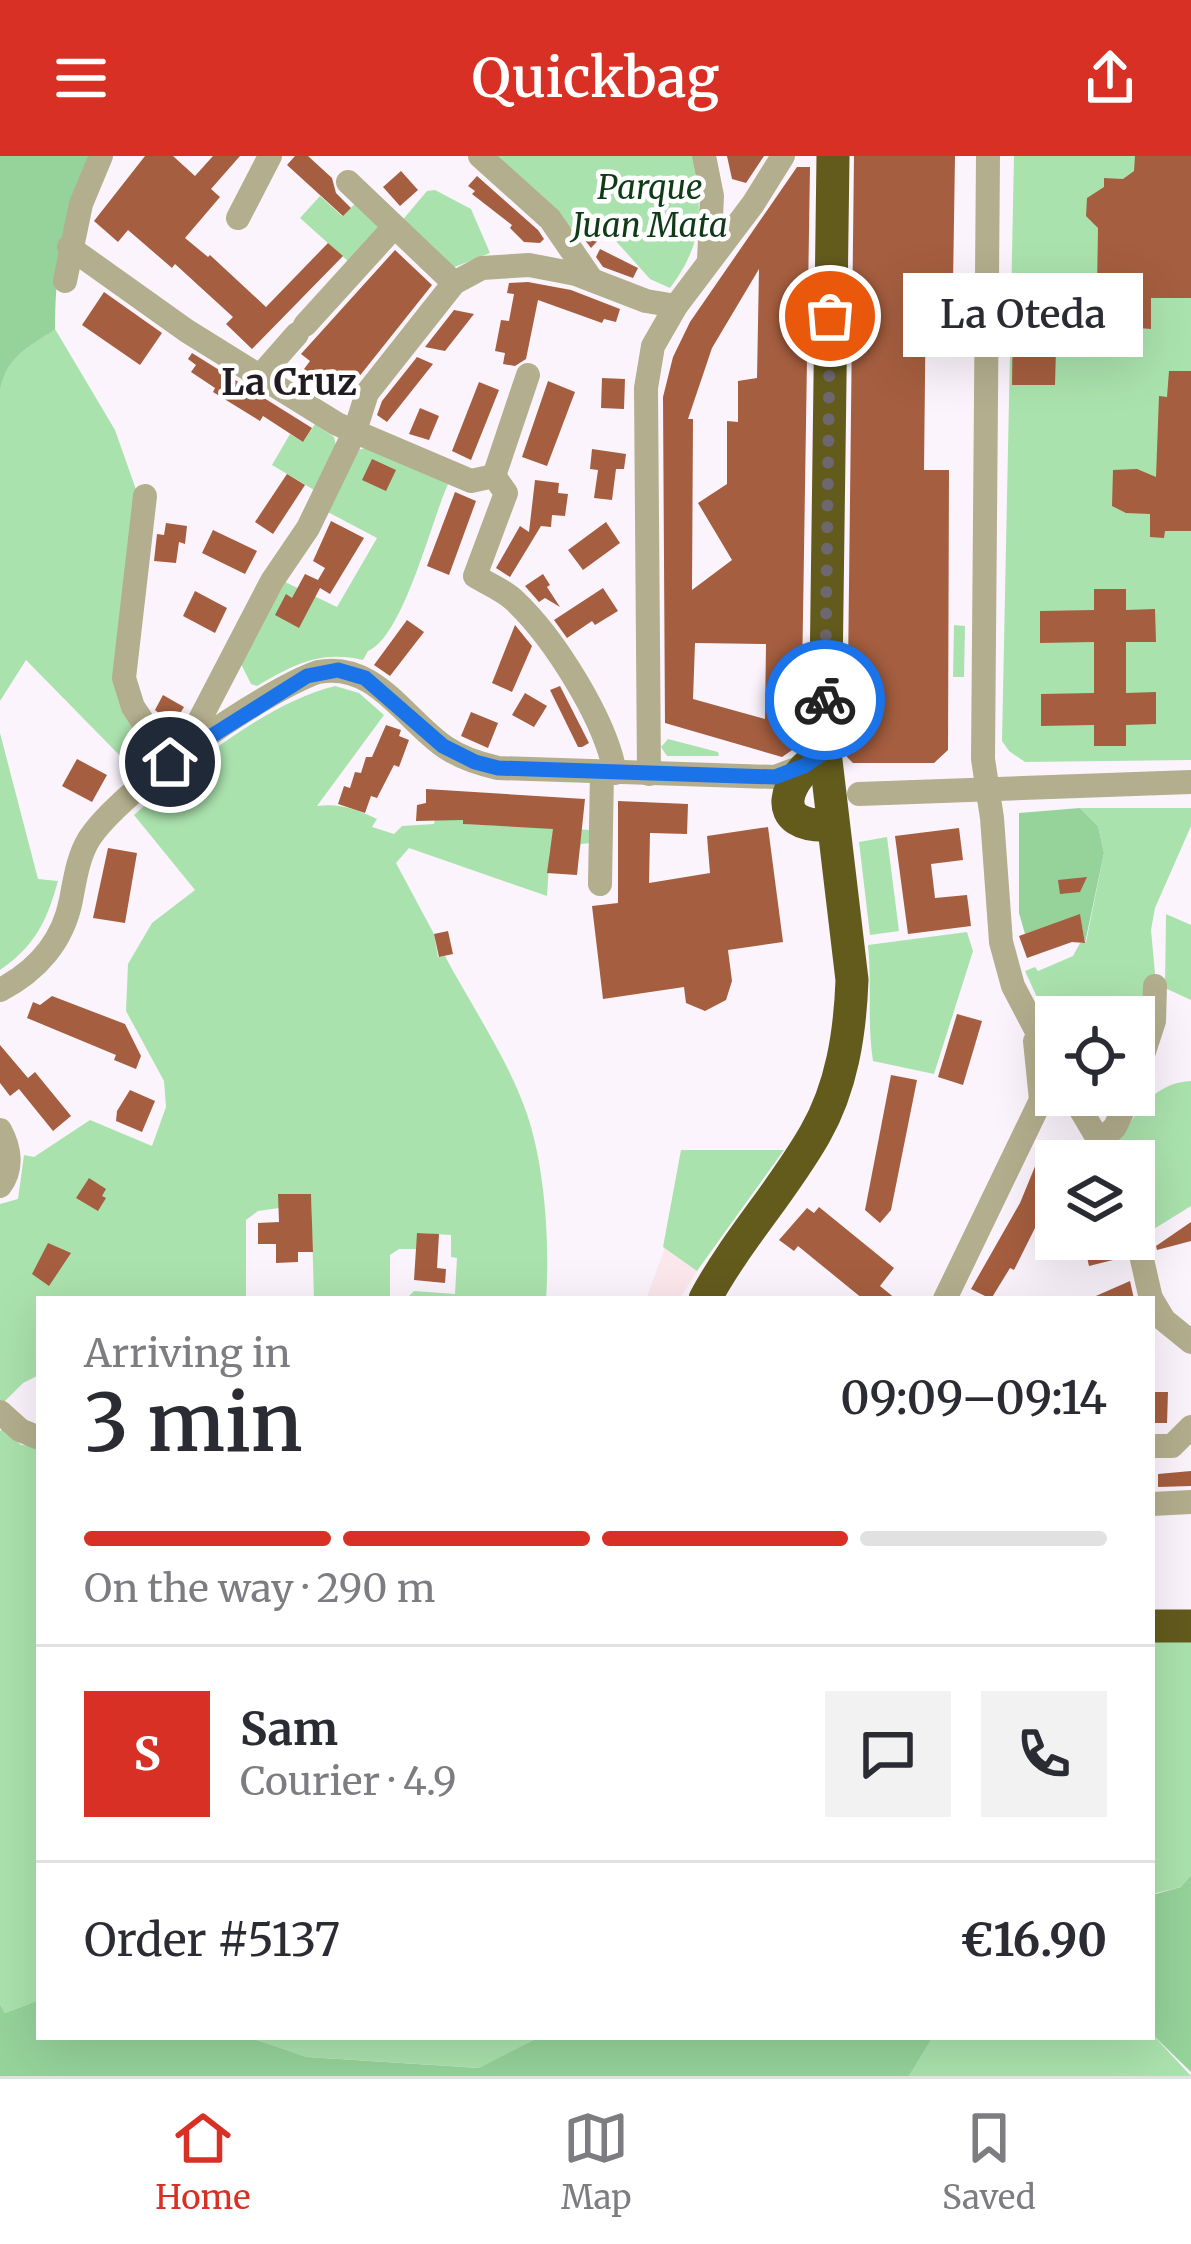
<!DOCTYPE html>
<meta charset="utf-8">
<style>
body{margin:0;font-family:Merriweather,serif;background:#f2f2f3;color:#2b2b33;height:100vh;display:flex;flex-direction:column;font-size:45px;white-space:nowrap}
*{box-sizing:border-box;margin:0}
p{font-size:39px;color:#7c7c81}
.icon{flex:none;width:66px;height:66px;fill:none;stroke:currentColor;stroke-width:2;stroke-linecap:round;stroke-linejoin:round}
.map{position:relative;flex:1;overflow:hidden}
.panel{position:absolute;left:36px;top:1140px;width:1119px;height:744px;display:flex;flex-direction:column;background:#fff;border-radius:0px;box-shadow:0 12px 48px #0002}
.panel>*{flex:none}
.buttons{position:absolute;left:1035px;top:840px;display:grid;gap:24px}
.buttons a{display:grid;place-items:center;width:120px;height:120px;border-radius:0px;background:#fff;box-shadow:0 12px 48px #0002;font-size:60px}
.pin{position:absolute;display:grid;place-items:center;width:102px;height:102px;color:#fff;margin:-51px;border:6px solid #fff;border-radius:50%;box-shadow:0 3px 12px #0007}
.courier{position:absolute;display:grid;place-items:center;width:120px;height:120px;margin:-60px;border:9px solid #1a73e8;border-radius:50%;background:#fff;color:#222;box-shadow:0 3px 15px #0007}
.bubble{position:absolute;height:84px;border-radius:0px;background:#fff;box-shadow:0 12px 48px #0002;font-size:39px;font-weight:600;line-height:84px;text-align:center}
.headline em{font-style:normal;font-weight:600}
.headline div{display:flex;flex-direction:column-reverse}
.headline{display:flex;align-items:center;justify-content:space-between;height:204px;padding:0 48px}
h1{font-size:78px;font-weight:600;line-height:90px}
.bar{display:grid;grid-template-columns:repeat(4,1fr);gap:18px 12px;align-content:center;height:144px;padding:0 48px}
.bar i{height:15px;border-radius:9px;background:#e1e1e2}
.bar .current{background:#d93025}
.bar p{grid-column:span 4}
.line{display:flex;align-items:center;gap:30px;padding:0 48px;border-top:3px solid #e1e1e2}
.line div{flex:1}
.round{display:grid;place-items:center;flex:none;width:126px;height:126px;border-radius:0px;background:#f2f2f3}
header{display:flex;justify-content:space-between;align-items:center;height:156px;padding:0 48px;background:#d93025;color:#fff;font-size:54px;font-weight:600}
.tab-bar{display:flex;justify-content:space-around;align-items:center;height:168px;border-top:3px solid #e1e1e2;background:#fff;font-size:33px;color:#7c7c81}
.tab-bar a{display:grid;justify-items:center;gap:6px}
.tab-bar .current{color:#d93025}
.map>svg:first-child{display:block}
</style>
<header><svg class="icon" aria-label="menu" viewBox="0 0 24 24"><path d="M4 6h16M4 12h16M4 18h16"/></svg>Quickbag<svg class="icon" aria-label="share" viewBox="0 0 24 24"><path d="M12 15V3M7 8l5-5 5 5M5 13v7h14v-7"/></svg></header>
<div class="map">
<svg width="1191" height="1920" viewBox="0 0 1191 1920">
<rect width="100%" height="100%" fill="#fbf4fd"/>
<path fill="#fce7ec" d="M 665,1092 L 697,1115 L 680,1143 L 646,1143 Z"/>
<g fill="#aae2ad">
<path d="M 0,0 L 71,42 L 55,117 L 55,173 L 115,274 L 139,342 L 122,491 L 156,596 L 134,614 L 26,504 L 0,545 Z"/>
<path d="M 487,0 L 692,0 C 703,54 704,87 670,132 L 650,123 L 588,54 L 568,75 Z"/>
<path d="M 1014,0 L 1191,0 L 1191,604 L 1025,606 L 1009,595 L 1002,585 Z"/>
<path d="M 435,34 L 471,53 L 490,97 L 452,112 L 400,67 L 427,35 Z"/>
<path d="M 320,40 L 342,60 L 357,46 L 382,71 L 349,106 L 300,62 Z"/>
<path d="M 315,268 L 334,281 L 337,294 L 319,337 L 272,309 L 290,278 L 303,286 Z"/>
<path d="M 365,292 L 448,328 C 431,366 403,481 368,495 L 363,504 C 320,494 293,509 257,530 L 251,528 L 240,506 L 283,425 L 337,451 L 377,382 L 324,354 L 355,295 Z"/>
<path d="M 954,469 L 965,470 L 964,521 L 953,521 Z"/>
<path d="M 335,530 L 359,537 L 384,559 L 317,650 C 340,647 356,653 377,663 L 372,671 L 394,678 L 402,670 L 434,668 L 435,662 L 463,664 L 464,668 L 592,674 L 591,687 L 581,688 L 580,693 L 550,693 L 547,740 L 409,692 L 396,707 L 434,778 L 438,801 L 445,800 C 472,851 508,903 527,958 C 545,1011 550,1088 546,1143 L 406,1143 L 414,1135 L 455,1138 L 457,1102 L 451,1101 L 451,1079 L 418,1077 L 416,1093 L 399,1093 L 390,1099 L 390,1143 L 314,1143 L 311,1039 L 279,1038 L 279,1052 L 258,1055 L 246,1064 L 246,1143 L 39,1143 L 39,1219 L 23,1227 L 0,1250 L 0,1048 L 18,1043 L 24,999 L 34,1001 L 90,964 L 152,990 L 166,951 L 164,925 L 126,855 L 128,808 L 152,767 L 195,734 L 134,659 C 187,612 266,547 335,530 Z"/>
<path d="M 0,577 L 38,723 L 58,725 C 47,765 35,790 0,814 Z"/>
<path d="M 668,583 L 718,596 L 719,600 L 667,600 L 661,591 Z"/>
<path d="M 1080,652 L 1191,652 L 1191,670 L 1155,752 L 1151,774 L 1156,828 L 1134,895 L 1134,861 L 1056,861 L 1056,883 L 1025,815 L 1035,811 L 1038,815 L 1073,800 L 1080,787 L 1086,786 L 1104,697 L 1098,670 Z"/>
<path d="M 887,681 L 899,775 L 870,779 L 859,686 Z"/>
<path d="M 1166,758 L 1191,769 L 1191,844 L 1165,832 Z"/>
<path d="M 967,776 L 973,795 L 934,918 L 873,905 C 867,866 872,828 868,789 Z"/>
<path d="M 1191,925 L 1191,1050 L 1149,1076 L 1134,1025 L 1134,1005 L 1124,1005 L 1115,989 C 1136,959 1151,927 1191,925 Z"/>
<path d="M 681,994 L 784,994 L 697,1115 L 663,1091 Z"/>
<path d="M 4,1272 L 21,1289 L 39,1290 L 39,1844 L 5,1857 L 0,1848 L 0,1275 Z"/>
<path d="M 1152,1483 L 1191,1483 L 1191,1719 L 1181,1731 L 1152,1738 Z"/>
<path d="M 1152,1878 L 1191,1920 L 909,1920 L 933,1881 Z"/>
<path d="M 248,1881 L 539,1881 L 480,1912 L 307,1901 Z"/>
</g>
<g fill="#95d39a">
<path d="M 0,0 L 89,0 C 64,58 55,110 55,173 C 28,192 8,198 0,233 Z"/>
<path d="M 1080,652 L 1098,670 L 1104,697 L 1085,787 L 1080,760 L 1025,778 L 1019,757 L 1019,657 Z"/>
<path d="M 1191,1719 L 1191,1916 L 1152,1878 L 1152,1739 L 1181,1731 Z"/>
<path d="M 39,1844 L 39,1881 L 248,1881 L 307,1901 L 479,1912 L 539,1881 L 933,1881 L 909,1920 L 0,1920 L 0,1848 L 5,1857 Z"/>
</g>
<g fill="#a55e3f" fill-rule="evenodd">
<path d="M 145,0 L 173,0 L 195,20 L 213,0 L 240,0 L 211,33 L 220,41 L 185,82 L 208,101 L 210,99 L 266,151 L 328,87 L 343,100 L 252,193 L 226,168 L 233,161 L 175,108 L 172,112 L 128,74 L 118,86 L 94,65 Z"/>
<path d="M 295,0 L 308,0 L 332,22 L 336,37 L 351,52 L 343,60 L 287,9 Z"/>
<path d="M 727,0 L 764,0 L 746,27 L 732,23 Z"/>
<path d="M 854,0 L 955,0 L 953,128 L 926,128 L 924,314 L 949,314 L 948,594 L 934,607 L 853,607 L 847,601 Z"/>
<path d="M 1135,0 L 1191,0 L 1191,142 L 1151,142 L 1151,173 L 1139,172 L 1138,180 L 1121,176 L 1121,166 L 1082,164 L 1082,135 L 1097,136 L 1098,72 L 1086,60 L 1087,42 L 1104,31 L 1104,22 L 1123,23 L 1134,15 Z"/>
<path d="M 797,11 L 810,11 L 801,588 L 782,601 L 665,567 L 663,241 L 673,201 L 690,166 ZM 759,113 L 757,222 L 738,225 L 738,266 L 727,265 L 727,328 L 698,347 L 732,404 L 692,434 L 693,263 L 688,263 L 712,192 ZM 695,487 L 766,488 L 765,563 L 693,543 Z"/>
<path d="M 401,15 L 418,34 L 400,50 L 383,31 Z"/>
<path d="M 477,20 L 538,74 L 544,83 L 540,87 L 524,86 L 510,72 L 512,69 L 472,38 L 475,35 L 468,30 Z"/>
<path d="M 590,60 L 606,76 L 591,92 L 577,74 Z"/>
<path d="M 600,93 L 638,112 L 633,122 L 603,111 L 596,101 Z"/>
<path d="M 395,94 L 432,129 L 354,227 L 347,242 L 304,213 L 310,205 L 301,198 Z"/>
<path d="M 528,126 L 571,134 L 620,153 L 616,166 L 604,163 L 602,167 L 538,144 L 526,203 L 515,210 L 503,208 L 505,197 L 495,195 L 501,164 L 509,165 L 514,138 L 507,137 L 509,127 Z"/>
<path d="M 104,136 L 162,177 L 140,209 L 82,169 Z"/>
<path d="M 454,154 L 474,158 L 445,195 L 425,191 Z"/>
<path d="M 1013,154 L 1057,155 L 1055,229 L 1012,229 Z"/>
<path d="M 192,197 L 312,272 L 303,286 L 263,260 L 260,265 L 213,236 L 215,232 L 191,216 L 196,209 L 188,203 Z"/>
<path d="M 417,201 L 433,208 L 387,266 L 377,259 L 382,245 Z"/>
<path d="M 1169,215 L 1191,215 L 1191,375 L 1165,375 L 1164,382 L 1150,381 L 1150,358 L 1126,357 L 1112,350 L 1113,314 L 1137,313 L 1156,321 L 1159,240 L 1167,241 Z"/>
<path d="M 602,222 L 625,223 L 624,253 L 601,252 Z"/>
<path d="M 548,225 L 575,236 L 547,310 L 522,301 Z"/>
<path d="M 479,226 L 499,234 L 471,304 L 452,295 Z"/>
<path d="M 420,252 L 439,260 L 429,284 L 409,278 Z"/>
<path d="M 592,293 L 626,298 L 624,313 L 616,313 L 612,344 L 594,342 L 598,314 L 590,313 Z"/>
<path d="M 372,303 L 396,314 L 386,335 L 362,324 Z"/>
<path d="M 287,318 L 305,329 L 273,378 L 255,366 Z"/>
<path d="M 535,324 L 559,327 L 558,337 L 568,338 L 565,360 L 552,359 L 551,371 L 541,370 L 510,421 L 496,412 L 520,370 L 529,376 Z"/>
<path d="M 455,336 L 476,345 L 449,419 L 427,410 Z"/>
<path d="M 331,365 L 364,382 L 330,438 L 320,432 L 299,472 L 275,459 L 286,438 L 292,442 L 305,418 L 318,424 L 325,412 L 313,405 Z"/>
<path d="M 606,366 L 620,387 L 583,414 L 568,394 Z"/>
<path d="M 166,367 L 187,370 L 185,388 L 179,386 L 176,407 L 154,405 L 157,378 L 164,379 Z"/>
<path d="M 213,374 L 257,395 L 245,418 L 202,397 Z"/>
<path d="M 543,418 L 550,429 L 547,431 L 560,451 L 545,442 L 539,446 L 525,430 Z"/>
<path d="M 603,432 L 618,455 L 595,469 L 592,465 L 567,482 L 554,464 Z"/>
<path d="M 1094,433 L 1126,433 L 1126,454 L 1155,453 L 1156,486 L 1126,486 L 1126,537 L 1156,536 L 1156,568 L 1126,569 L 1126,590 L 1094,590 L 1094,569 L 1041,570 L 1041,538 L 1094,537 L 1094,486 L 1040,487 L 1040,455 L 1094,454 Z"/>
<path d="M 195,435 L 227,452 L 215,477 L 183,460 Z"/>
<path d="M 407,464 L 424,476 L 390,520 L 374,509 Z"/>
<path d="M 515,469 L 532,490 L 512,536 L 492,527 Z"/>
<path d="M 560,530 L 589,587 L 582,591 L 578,591 L 550,534 Z"/>
<path d="M 525,537 L 547,550 L 534,571 L 512,559 Z"/>
<path d="M 163,539 L 184,551 L 173,569 L 155,554 Z"/>
<path d="M 471,556 L 498,567 L 488,592 L 461,580 Z"/>
<path d="M 386,569 L 401,574 L 399,580 L 409,584 L 399,611 L 394,609 L 377,642 L 371,640 L 365,657 L 338,648 L 344,630 L 350,632 L 355,616 L 361,617 L 366,601 L 372,601 Z"/>
<path d="M 77,603 L 107,619 L 92,646 L 62,630 Z"/>
<path d="M 426,633 L 585,643 L 577,719 L 547,717 L 553,673 L 463,668 L 463,664 L 416,665 L 417,649 L 426,647 Z"/>
<path d="M 618,645 L 688,648 L 687,678 L 650,677 L 649,727 L 710,717 L 707,680 L 768,671 L 783,786 L 728,794 L 732,825 L 726,844 L 705,855 L 686,847 L 684,831 L 603,843 L 592,750 L 618,747 Z"/>
<path d="M 959,672 L 963,704 L 931,708 L 935,742 L 967,739 L 971,770 L 908,778 L 895,680 Z"/>
<path d="M 108,692 L 137,697 L 125,767 L 93,762 Z"/>
<path d="M 1087,721 L 1080,736 L 1060,738 L 1058,724 Z"/>
<path d="M 1080,758 L 1085,787 L 1072,786 L 1027,802 L 1019,780 Z"/>
<path d="M 448,775 L 453,798 L 439,801 L 434,778 Z"/>
<path d="M 52,840 L 125,868 L 141,900 L 136,913 L 114,904 L 116,899 L 27,862 L 33,846 L 40,849 Z"/>
<path d="M 957,858 L 982,865 L 963,929 L 938,921 Z"/>
<path d="M 0,889 L 28,922 L 35,916 L 71,960 L 53,975 L 19,933 L 10,940 L 0,927 Z"/>
<path d="M 891,919 L 917,924 L 891,1054 L 880,1067 L 865,1054 Z"/>
<path d="M 130,934 L 155,945 L 142,976 L 116,965 L 117,955 Z"/>
<path d="M 1036,1008 L 1056,1016 L 1056,1030 L 1014,1114 L 1010,1112 L 991,1143 L 971,1133 L 1020,1047 Z"/>
<path d="M 89,1022 L 106,1033 L 102,1040 L 106,1042 L 98,1055 L 76,1042 Z"/>
<path d="M 278,1038 L 311,1038 L 313,1096 L 298,1096 L 298,1106 L 276,1107 L 276,1088 L 258,1088 L 258,1067 L 279,1066 Z"/>
<path d="M 819,1051 L 894,1112 L 880,1130 L 896,1143 L 863,1143 L 798,1090 L 794,1095 L 779,1084 L 807,1052 L 814,1057 Z"/>
<path d="M 1191,1066 L 1191,1085 L 1157,1094 L 1156,1090 Z"/>
<path d="M 417,1077 L 439,1078 L 437,1112 L 446,1113 L 445,1127 L 414,1124 Z"/>
<path d="M 1083,1083 L 1110,1083 L 1113,1104 L 1089,1110 Z"/>
<path d="M 48,1087 L 71,1097 L 49,1130 L 32,1118 Z"/>
<path d="M 1130,1125 L 1134,1143 L 1089,1143 Z"/>
<path d="M 1152,1236 L 1168,1236 L 1167,1267 L 1152,1267 Z"/>
<path d="M 1191,1315 L 1191,1330 L 1158,1331 L 1158,1318 Z"/>
</g>
<g fill="none" stroke-linecap="round" stroke-linejoin="round">
<g stroke="#b3ae8d" stroke-width="24">
<path d="M 480,0 L 550,63 L 592,124"/>
<path d="M 704,0 L 712,40 L 709,104"/>
<path d="M 988,0 L 983,603 L 992,662 L 1001,786 L 1013,830 L 1056,912"/>
<path d="M 348,26 L 454,127"/>
<path d="M 238,62 L 270,0"/>
<path d="M 69,91 L 187,175 L 337,268 L 471,325 L 494,320 L 528,219"/>
<path d="M 65,125 L 81,48 L 101,0"/>
<path d="M 305,169 L 394,71"/>
<path d="M 260,220 L 297,178"/>
<path d="M 494,320 L 506,337 L 475,420 C 488,428 504,434 515,445 C 554,482 606,564 615,617"/>
<path d="M 145,340 L 124,522 L 133,551 L 170,606"/>
<path d="M 184,594 L 272,425 L 308,372 L 355,275 L 367,237 L 454,127 L 482,112 L 529,109 L 576,118 L 646,145 L 676,150 L 753,48 L 783,0"/>
<path d="M 649,618 L 646,232 L 653,190 L 676,150"/>
<path d="M 859,638 L 1191,626"/>
<path d="M 600,728 L 602,616"/>
<path d="M 0,834 C 37,815 63,785 71,744 C 75,723 78,701 89,683 C 120,634 263,535 318,516 C 375,505 404,563 445,591 C 461,602 480,608 498,612 L 775,621 L 804,610"/>
<path d="M 1134,926 L 1154,865 L 1155,830"/>
<path d="M 1072,939 L 1111,1005"/>
<path d="M 0,974 C 10,992 13,1013 0,1030"/>
<path d="M 1100,986 L 1115,971 L 1130,939"/>
<path d="M 1134,1068 L 1151,1143"/>
<path d="M 945,1143 L 1041,944 L 1035,885"/>
<path d="M 1152,1144 L 1164,1164 L 1191,1186"/>
<path d="M 0,1256 L 20,1274 L 39,1282"/>
<path d="M 1152,1290 L 1172,1290 L 1191,1271"/>
<path d="M 1152,1348 L 1191,1346"/>
</g>
<g stroke="#635b1c" stroke-width="33">
<path d="M 825,596 C 784,622 765,673 832,669"/>
<path d="M 705,1143 C 736,1085 782,1036 815,978 C 842,931 850,877 852,824 L 825,596 L 833,0"/>
<path d="M 1152,1470 L 1191,1470"/>
</g>
</g>
<g fill="none" stroke-linecap="round" stroke-linejoin="round">
<path stroke="#6d676f" stroke-width="12" stroke-dasharray="0 21.6" d="M 825,544 L 830,160"/>
<path stroke="#1a73e8" stroke-width="15" d="M 170,606 L 307,520 L 338,514 L 365,522 L 443,590 L 475,606 L 498,612 L 775,621 L 804,610 L 825,596 L 825,544"/>
</g>
<g text-anchor="middle" dominant-baseline="central" stroke-width="9" stroke-linejoin="round" paint-order="stroke">
<g font-size="33" font-style="italic" fill="#0f3b16" stroke="#fff">
<text x="650" y="31">Parque<tspan x="650" dy="38">Juan Mata</tspan></text>
</g>
<g font-size="36" font-weight="bold" fill="#211b22" stroke="#fff">
<text x="289" y="226">La Cruz</text>
</g>
</g>
</svg>
<div class="buttons">
<a><svg class="icon" aria-label="locate" viewBox="0 0 24 24"><circle cx="12" cy="12" r="6"/><path d="M12 2v4M12 18v4M2 12h4M18 12h4"/></svg></a>
<a><svg class="icon" aria-label="layers" viewBox="0 0 24 24"><path d="M12 4l9 5-9 5-9-5zM3 14l9 5 9-5"/></svg></a>
</div>
<div class="pin" style="left:830px;top:160px;background:#ea580c"><svg class="icon" aria-label="bag" viewBox="0 0 24 24"><path d="M5 8h14l-1 12H6zM9 8a3 3 0 0 1 6 0"/></svg></div>
<div class="pin" style="left:170px;top:606px;background:#1f2937"><svg class="icon" aria-label="home" viewBox="0 0 24 24"><path d="M3 11l9-7 9 7M6 9v11h12V9"/></svg></div>
<div class="courier" style="left:825px;top:544px"><svg class="icon" aria-label="bike" viewBox="0 0 24 24"><circle cx="6" cy="16" r="4"/><circle cx="18" cy="16" r="4"/><path d="M6 16l4-8h5l3 8M10 8l3 8H6M13 5h3"/></svg></div>
<div class="bubble" style="left:903px;top:117px;width:240px">La Oteda</div>
<section class="panel">
<div class="headline"><div><h1>3 min</h1><p>Arriving in</p></div><em>09:09–09:14</em></div>
<div class="bar"><i class="current"></i><i class="current"></i><i class="current"></i><i></i><p>On the way · 290 m</p></div>
<div class="line" style="height:216px"><b class="round" style="background:#d93025;color:#fff">S</b><div><b>Sam</b><p>Courier · 4.9</p></div><a class="round"><svg class="icon" aria-label="chat" viewBox="0 0 24 24"><path d="M4 5h16v11H9l-5 4z"/></svg></a><a class="round"><svg class="icon" aria-label="phone" viewBox="0 0 24 24"><path d="M5 4h4l2 5-3 2q2 4 5 5l2-3 5 2v4C11 20 4 13 5 4z"/></svg></a></div>
<div class="line" style="height:156px"><div>Order #5137</div><b>€16.90</b></div>
</section>
</div>
<nav class="tab-bar">
<a class="current"><svg class="icon" aria-label="home" viewBox="0 0 24 24"><path d="M3 11l9-7 9 7M6 9v11h12V9"/></svg>Home</a>
<a><svg class="icon" aria-label="map" viewBox="0 0 24 24"><path d="M3 6l6-2 6 2 6-2v14l-6 2-6-2-6 2zM9 4v14M15 6v14"/></svg>Map</a>
<a><svg class="icon" aria-label="saved" viewBox="0 0 24 24"><path d="M7 4h10v16l-5-4-5 4z"/></svg>Saved</a>
</nav>
